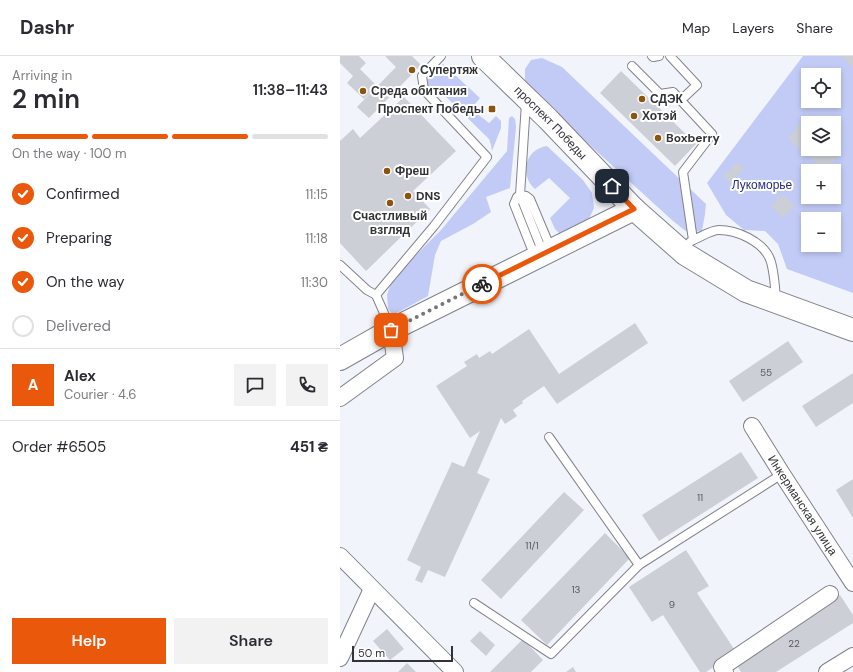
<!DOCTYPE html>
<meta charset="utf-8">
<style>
body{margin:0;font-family:"DM Sans",sans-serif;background:#f2f2f3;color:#2b2b33;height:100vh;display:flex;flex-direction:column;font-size:15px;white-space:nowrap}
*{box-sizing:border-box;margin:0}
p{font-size:13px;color:#7c7c81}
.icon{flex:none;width:22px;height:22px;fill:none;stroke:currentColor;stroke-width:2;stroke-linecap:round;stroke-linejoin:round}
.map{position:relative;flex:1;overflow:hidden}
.drawer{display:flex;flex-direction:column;background:#fff;width:340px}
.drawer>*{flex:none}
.tools{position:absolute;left:461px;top:12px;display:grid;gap:8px}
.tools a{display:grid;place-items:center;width:40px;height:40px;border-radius:0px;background:#fff;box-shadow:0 2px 6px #0003;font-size:20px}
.scale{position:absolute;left:12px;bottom:10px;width:101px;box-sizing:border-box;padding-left:4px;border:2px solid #323336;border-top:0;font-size:11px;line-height:14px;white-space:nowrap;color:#323336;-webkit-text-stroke:3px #fff;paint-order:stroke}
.pin{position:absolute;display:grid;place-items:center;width:34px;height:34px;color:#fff;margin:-17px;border-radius:8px;box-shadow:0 2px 6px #0006}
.courier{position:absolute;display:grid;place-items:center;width:40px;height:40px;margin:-20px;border:3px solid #ea580c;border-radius:50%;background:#fff;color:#222;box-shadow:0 1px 5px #0007}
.overview em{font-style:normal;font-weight:600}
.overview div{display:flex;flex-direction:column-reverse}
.overview{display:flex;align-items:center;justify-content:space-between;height:68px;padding:0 12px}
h1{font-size:26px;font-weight:600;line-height:30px}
.bar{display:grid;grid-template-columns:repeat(4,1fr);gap:6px 4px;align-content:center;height:48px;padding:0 12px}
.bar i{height:5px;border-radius:3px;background:#e1e1e2}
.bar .selected{background:#ea580c}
.bar p{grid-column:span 4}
.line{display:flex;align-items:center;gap:10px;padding:0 12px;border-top:1px solid #e1e1e2}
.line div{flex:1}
.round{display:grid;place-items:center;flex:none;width:42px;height:42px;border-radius:0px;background:#f2f2f3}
ol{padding:0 12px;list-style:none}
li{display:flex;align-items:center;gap:12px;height:44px}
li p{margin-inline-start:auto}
li .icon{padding:4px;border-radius:50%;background:#ea580c;color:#fff;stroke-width:4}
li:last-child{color:#7c7c81}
li i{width:22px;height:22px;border:2px solid #e1e1e2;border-radius:50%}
.cta{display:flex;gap:8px;margin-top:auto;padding:8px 12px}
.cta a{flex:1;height:46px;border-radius:0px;background:#ea580c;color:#fff;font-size:16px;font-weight:600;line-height:46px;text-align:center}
.cta a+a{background:#f2f2f3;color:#2b2b33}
header{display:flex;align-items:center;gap:24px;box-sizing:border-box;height:56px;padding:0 20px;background:#fff;border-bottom:1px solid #e1e1e2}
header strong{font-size:19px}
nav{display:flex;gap:22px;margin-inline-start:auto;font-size:14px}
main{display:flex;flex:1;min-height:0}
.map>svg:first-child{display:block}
</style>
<header>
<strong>Dashr</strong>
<nav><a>Map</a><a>Layers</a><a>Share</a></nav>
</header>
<main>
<section class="drawer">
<div class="overview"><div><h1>2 min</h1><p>Arriving in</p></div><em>11:38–11:43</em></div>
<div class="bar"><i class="selected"></i><i class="selected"></i><i class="selected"></i><i></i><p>On the way · 100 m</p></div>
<ol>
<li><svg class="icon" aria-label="check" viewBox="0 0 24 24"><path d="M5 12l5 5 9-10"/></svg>Confirmed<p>11:15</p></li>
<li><svg class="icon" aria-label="check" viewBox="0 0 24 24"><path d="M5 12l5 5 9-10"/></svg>Preparing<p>11:18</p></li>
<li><svg class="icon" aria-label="check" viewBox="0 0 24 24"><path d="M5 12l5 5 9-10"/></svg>On the way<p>11:30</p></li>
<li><i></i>Delivered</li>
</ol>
<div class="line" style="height:72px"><b class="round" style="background:#ea580c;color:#fff">A</b><div><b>Alex</b><p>Courier · 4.6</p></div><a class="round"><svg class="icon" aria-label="chat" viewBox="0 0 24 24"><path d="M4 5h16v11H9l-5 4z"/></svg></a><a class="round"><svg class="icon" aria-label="phone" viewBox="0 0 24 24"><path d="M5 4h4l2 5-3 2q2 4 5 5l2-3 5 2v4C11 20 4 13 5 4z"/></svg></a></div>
<div class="line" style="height:52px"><div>Order #6505</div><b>451 ₴</b></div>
<div class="cta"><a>Help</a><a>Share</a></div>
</section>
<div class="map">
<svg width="513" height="616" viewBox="0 0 513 616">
<rect width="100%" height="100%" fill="#f2f4fc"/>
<g fill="#c1cbf5" fill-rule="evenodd">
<path d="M 463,0 L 513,0 L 513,237 L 447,213 L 438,188 L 425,175 L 404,174 L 386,159 L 367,127 ZM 468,19 L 494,19 L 494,45 L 468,45 ZM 468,67 L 494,67 L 494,93 L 468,93 ZM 468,115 L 494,115 L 494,141 L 468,141 ZM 468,163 L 494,163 L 494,189 L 468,189 Z"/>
<path d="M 202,2 L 222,11 L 366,148 L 365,158 L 362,175 L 347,176 L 333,165 L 207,50 L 185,25 L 185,13 L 191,4 Z"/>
<path d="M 103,8 L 140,42 L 131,53 L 149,67 L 156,60 L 161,65 L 161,72 L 152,95 L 151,89 L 149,83 L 95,30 L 89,35 L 87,32 L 87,23 Z"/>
<path d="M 172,60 L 175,63 L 176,71 L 170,132 L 146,141 L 151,156 L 133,168 L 101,185 L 95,199 L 88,240 L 53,259 L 48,253 L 47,239 L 51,227 L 76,199 L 101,174 L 167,95 L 169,62 Z"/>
<path d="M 207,90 L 243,124 L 252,137 L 254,152 L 249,163 L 220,178 L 215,173 L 210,162 L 230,142 L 209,122 L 195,133 C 179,119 185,93 207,90 Z"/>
</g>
<g fill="#cdcfd7">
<path d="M 0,0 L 19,0 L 26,7 L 20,13 L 37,30 L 24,43 L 7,27 L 13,20 L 0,7 Z"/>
<path d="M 45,0 L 72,0 L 81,9 L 29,62 L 17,51 L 56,11 Z"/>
<path d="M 502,0 L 513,0 L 513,13 Z"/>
<path d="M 281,15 L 356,88 L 335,110 L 260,37 Z"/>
<path d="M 64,41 L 116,95 L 73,135 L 90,153 L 26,215 L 0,187 L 0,85 L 13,73 L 20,82 Z"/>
<path d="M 463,64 L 468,68 L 468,93 L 494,93 L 494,89 L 502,95 L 486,114 L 448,83 Z"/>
<path d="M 398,106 L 404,113 L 391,127 L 384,120 Z"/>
<path d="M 442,138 L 455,150 L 443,162 L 431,150 Z"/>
<path d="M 295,267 L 308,287 L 217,348 L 204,330 L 182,345 L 183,347 L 173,354 L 177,360 L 165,368 L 161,362 L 137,417 L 150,423 L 105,521 L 88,514 L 82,527 L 75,524 L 81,511 L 67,504 L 112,406 L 124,411 L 140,375 L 130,382 L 96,330 L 127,310 L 124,306 L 137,298 L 139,302 L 150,295 L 152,298 L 189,273 L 219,318 Z"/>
<path d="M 448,285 L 463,306 L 403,346 L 389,325 Z"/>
<path d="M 513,317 L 513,347 L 476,371 L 462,350 Z"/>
<path d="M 401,396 L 418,422 L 319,485 L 302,459 Z"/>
<path d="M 513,423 L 513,462 L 496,434 Z"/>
<path d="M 224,436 L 244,454 L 161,543 L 141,524 Z"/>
<path d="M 265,477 L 290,502 L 207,589 L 181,564 Z"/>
<path d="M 346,494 L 369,530 L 357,537 L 396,596 L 366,616 L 360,616 L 323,559 L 312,566 L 289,531 Z"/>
<path d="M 500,539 L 513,559 L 513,567 L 436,616 L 401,616 L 395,606 Z"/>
<path d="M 47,573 L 64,593 L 50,604 L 33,585 Z"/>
<path d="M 140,575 L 155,589 L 146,600 L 130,585 Z"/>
<path d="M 183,583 L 203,604 L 191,616 L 150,616 Z"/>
<path d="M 67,607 L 76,616 L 58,616 Z"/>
<path d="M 233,611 L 236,616 L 226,616 Z"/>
</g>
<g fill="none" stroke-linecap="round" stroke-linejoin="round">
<defs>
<g id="lane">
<path d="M 312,0 L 313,1 L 319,0"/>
<path d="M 330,0 L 357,29 L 341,44"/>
<path d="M 292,10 L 320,38 L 333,36 L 372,78 L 343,116 L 353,184"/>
<path d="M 186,47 L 180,139 L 177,141 L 174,148 L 195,201"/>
<path d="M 350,186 L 353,184 C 361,181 371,174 379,174 C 397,174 421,185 429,201 C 434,210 435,232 436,243"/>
<path d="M 203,197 L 180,139 L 186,140 L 190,143 L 211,193"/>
<path d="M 0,209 L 27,234 L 36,239"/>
<path d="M 51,273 L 36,239 L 94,170 L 147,101 L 84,34 L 82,20 L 101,0"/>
<path d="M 209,381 L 299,509"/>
<path d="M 134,547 L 211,598 L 299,509 L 442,418"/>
</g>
<g id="street">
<path d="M 0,342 L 55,302 L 51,274"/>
<path id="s1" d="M 412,370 L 442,418 L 513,527"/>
<path d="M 0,500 L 115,616"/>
<path d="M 0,602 L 32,533"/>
<path d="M 385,616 L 382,611 L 490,538"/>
<path d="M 487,616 L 513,600"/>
</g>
<g id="secondary">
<path id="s2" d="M 143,0 L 208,63 L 294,153 L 345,198 L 406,235 L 513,274"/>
<path d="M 0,303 L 51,274 L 294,153"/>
</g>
</defs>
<use href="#lane" stroke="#81838a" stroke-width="10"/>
<use href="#street" stroke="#81838a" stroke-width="18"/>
<use href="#secondary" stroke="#81838a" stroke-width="24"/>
<use href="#lane" stroke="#fff" stroke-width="8"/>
<use href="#street" stroke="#fff" stroke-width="16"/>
<use href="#secondary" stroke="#fff" stroke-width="22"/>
</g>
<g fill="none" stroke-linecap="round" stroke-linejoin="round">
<path stroke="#75777b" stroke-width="4" stroke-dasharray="0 7.2" d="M 51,274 L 142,228"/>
<path stroke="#ea580c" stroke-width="5" d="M 142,228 L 294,153 L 272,130"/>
</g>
<g fill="#8d540d" stroke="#fff" stroke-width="1.5">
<circle cx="72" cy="14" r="4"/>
<circle cx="23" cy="35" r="4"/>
<circle cx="302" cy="43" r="4"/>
<rect x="148" y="49" width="8" height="8" rx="2"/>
<circle cx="294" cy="60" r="4"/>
<circle cx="318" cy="82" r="4"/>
<circle cx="47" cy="115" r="4"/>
<circle cx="68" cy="140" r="4"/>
<circle cx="50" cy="147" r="4"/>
</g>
<g text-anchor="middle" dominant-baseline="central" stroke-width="4" stroke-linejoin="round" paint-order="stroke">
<g font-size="10" fill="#595a5e">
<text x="426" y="316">55</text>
<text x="360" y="441">11</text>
<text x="192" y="489">11/1</text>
<text x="236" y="533">13</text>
<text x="332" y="548">9</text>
<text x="454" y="587">22</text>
</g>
<g font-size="12" font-weight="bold" fill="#323336" stroke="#fff" text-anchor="start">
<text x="80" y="14">Супертяж</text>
<text x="31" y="35">Среда обитания</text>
<text x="310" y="43">СДЭК</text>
<text x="144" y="53" text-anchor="end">Проспект Победы</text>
<text x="302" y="60">Хотэй</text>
<text x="326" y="82">Boxberry</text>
<text x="55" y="115">Фреш</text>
<text x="76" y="140">DNS</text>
<text x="50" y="160" text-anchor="middle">Счастливый<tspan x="50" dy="14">взгляд</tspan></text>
</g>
<g font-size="12" fill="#323336" stroke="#fff">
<text stroke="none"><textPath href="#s2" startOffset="95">проспект Победы</textPath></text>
<text stroke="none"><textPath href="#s1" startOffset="94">Инкерманская улица</textPath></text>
</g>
<g font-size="12" fill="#282c85" stroke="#fff">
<text x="422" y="129">Лукоморье</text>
</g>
</g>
</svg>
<div class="tools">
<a><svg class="icon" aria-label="locate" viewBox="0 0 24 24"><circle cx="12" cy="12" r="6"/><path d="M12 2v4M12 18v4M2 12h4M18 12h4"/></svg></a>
<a><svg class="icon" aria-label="layers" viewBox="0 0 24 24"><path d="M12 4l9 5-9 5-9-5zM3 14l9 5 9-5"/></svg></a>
<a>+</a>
<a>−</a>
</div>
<div class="scale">50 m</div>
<div class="pin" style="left:51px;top:274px;background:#ea580c"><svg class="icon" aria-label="bag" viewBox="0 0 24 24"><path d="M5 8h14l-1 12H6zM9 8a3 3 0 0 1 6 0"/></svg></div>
<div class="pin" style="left:272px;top:130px;background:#1f2937"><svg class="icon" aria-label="home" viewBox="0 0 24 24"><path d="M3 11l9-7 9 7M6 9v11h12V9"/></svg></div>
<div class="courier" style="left:142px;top:228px"><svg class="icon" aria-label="bike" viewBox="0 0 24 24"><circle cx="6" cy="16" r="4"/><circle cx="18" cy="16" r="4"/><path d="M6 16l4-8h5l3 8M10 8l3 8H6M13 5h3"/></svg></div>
</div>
</main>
